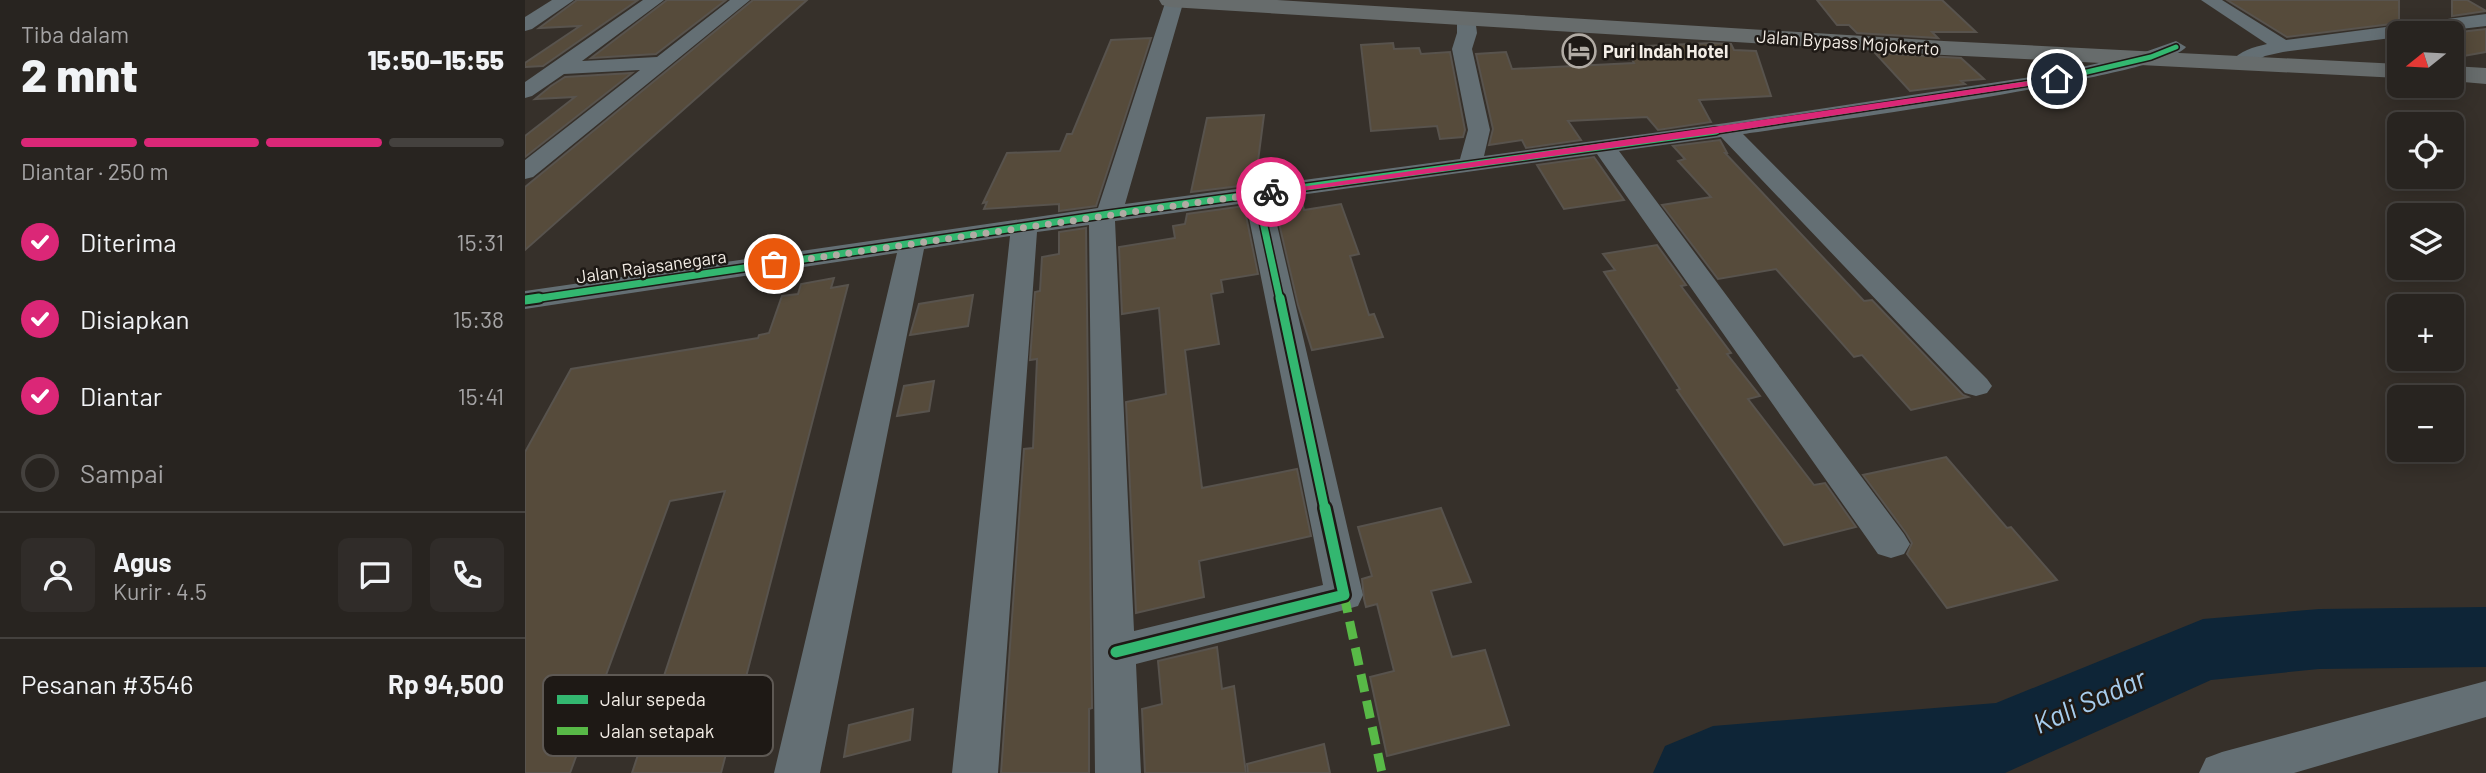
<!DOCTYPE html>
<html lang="id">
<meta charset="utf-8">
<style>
body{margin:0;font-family:Barlow,sans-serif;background:#302c29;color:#f1f3f6;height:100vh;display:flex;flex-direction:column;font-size:26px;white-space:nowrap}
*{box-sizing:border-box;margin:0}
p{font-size:23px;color:#a5a4a5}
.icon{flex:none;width:38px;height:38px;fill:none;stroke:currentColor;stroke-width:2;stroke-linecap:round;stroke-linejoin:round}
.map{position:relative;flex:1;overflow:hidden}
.panel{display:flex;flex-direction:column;background:#282420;width:525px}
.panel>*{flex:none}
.needle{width:46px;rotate:252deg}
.fabs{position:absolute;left:1862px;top:21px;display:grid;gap:14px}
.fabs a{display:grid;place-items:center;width:77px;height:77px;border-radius:10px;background:#282420;box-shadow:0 4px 18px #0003,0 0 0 2px #44413e;font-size:35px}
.pin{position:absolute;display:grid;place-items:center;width:60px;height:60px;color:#fff;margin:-30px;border:4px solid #fff;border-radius:50%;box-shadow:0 2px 7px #0007}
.courier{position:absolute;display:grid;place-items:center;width:70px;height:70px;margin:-35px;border:5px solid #db2777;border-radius:50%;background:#fff;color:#222;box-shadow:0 2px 9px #0007}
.overview em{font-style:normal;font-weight:800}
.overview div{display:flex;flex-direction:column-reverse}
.overview{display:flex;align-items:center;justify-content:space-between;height:119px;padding:0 21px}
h1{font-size:46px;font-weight:800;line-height:52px}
.bar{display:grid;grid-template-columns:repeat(4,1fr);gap:10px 7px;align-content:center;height:84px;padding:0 21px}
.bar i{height:9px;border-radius:5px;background:#44413e}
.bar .on{background:#db2777}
.bar p{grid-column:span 4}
.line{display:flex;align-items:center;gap:18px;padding:0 21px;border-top:2px solid #44413e}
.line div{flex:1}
.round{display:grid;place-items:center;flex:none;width:74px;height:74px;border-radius:10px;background:#302c29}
ol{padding:0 21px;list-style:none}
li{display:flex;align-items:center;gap:21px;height:77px}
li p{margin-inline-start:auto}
li .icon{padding:7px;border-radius:50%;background:#db2777;color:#fff;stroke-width:4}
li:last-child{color:#a5a4a5}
li i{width:38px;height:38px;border:4px solid #44413e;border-radius:50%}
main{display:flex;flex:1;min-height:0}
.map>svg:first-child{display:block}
</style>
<main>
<section class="panel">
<div class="overview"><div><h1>2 mnt</h1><p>Tiba dalam</p></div><em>15:50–15:55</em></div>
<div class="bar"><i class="on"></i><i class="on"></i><i class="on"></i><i></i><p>Diantar · 250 m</p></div>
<ol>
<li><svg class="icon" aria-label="check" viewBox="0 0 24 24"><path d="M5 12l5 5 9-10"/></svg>Diterima<p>15:31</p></li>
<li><svg class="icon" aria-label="check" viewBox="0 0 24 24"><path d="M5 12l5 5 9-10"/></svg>Disiapkan<p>15:38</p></li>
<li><svg class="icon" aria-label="check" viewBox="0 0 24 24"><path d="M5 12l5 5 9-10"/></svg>Diantar<p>15:41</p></li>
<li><i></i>Sampai</li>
</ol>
<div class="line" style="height:126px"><a class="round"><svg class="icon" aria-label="person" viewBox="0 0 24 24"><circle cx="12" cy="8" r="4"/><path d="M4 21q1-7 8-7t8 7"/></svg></a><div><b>Agus</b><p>Kurir · 4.5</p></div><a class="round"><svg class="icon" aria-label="chat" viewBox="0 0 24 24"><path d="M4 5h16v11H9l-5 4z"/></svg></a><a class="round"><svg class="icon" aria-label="phone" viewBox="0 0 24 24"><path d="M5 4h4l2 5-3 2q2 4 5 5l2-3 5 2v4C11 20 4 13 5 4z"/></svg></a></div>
<div class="line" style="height:91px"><div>Pesanan #3546</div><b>Rp 94,500</b></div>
</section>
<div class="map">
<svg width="1961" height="773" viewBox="0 0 1961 773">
<rect width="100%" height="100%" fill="#36302a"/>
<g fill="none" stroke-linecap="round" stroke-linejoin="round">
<path fill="#0e2537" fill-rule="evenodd" d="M 1961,607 L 1961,667 L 1794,669 L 1686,680 L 1480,773 L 1128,773 L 1140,746 L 1188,726 L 1471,703 L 1678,619 L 1794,609 Z"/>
</g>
<g fill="#564b3b" stroke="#58534d" stroke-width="2">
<path d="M 52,0 L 113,0 L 18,66 L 0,67 L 0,63 L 55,26 L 14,28 Z"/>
<path d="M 142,0 L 201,0 L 131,54 L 66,58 Z"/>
<path d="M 228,0 L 282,0 L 0,250 L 0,187 Z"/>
<path d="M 1292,0 L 1417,0 L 1451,32 L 1407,32 L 1413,38 L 1332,33 L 1324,25 L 1312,25 Z"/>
<path d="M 1702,0 L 1874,0 L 1874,23 L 1762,37 Z"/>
<path d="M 1927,0 L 1942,0 L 1961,11 L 1927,16 Z"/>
<path d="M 1961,29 L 1961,52 L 1927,58 L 1927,33 Z"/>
<path d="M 626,38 L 571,206 L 534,211 L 534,204 L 459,209 L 462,202 L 458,203 L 482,153 L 535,151 L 542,134 L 547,134 L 586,40 Z"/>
<path d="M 868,43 L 869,49 L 894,48 L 896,54 L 925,52 L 940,130 L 938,137 L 915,139 L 912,126 L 846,131 L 836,45 Z"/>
<path d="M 1187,43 L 1206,44 L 1209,50 L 1231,51 L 1246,96 L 1174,100 L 1186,122 L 1133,130 L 1122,117 L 1043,121 L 1056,140 L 1001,148 L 997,140 L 964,145 L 968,129 L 951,54 L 981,52 L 987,69 L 1109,63 L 1100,47 Z"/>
<path d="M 1350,53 L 1436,58 L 1459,79 L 1436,81 L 1440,84 L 1385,91 Z"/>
<path d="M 107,73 L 0,157 L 0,136 L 50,97 L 10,99 L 26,86 L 40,77 Z"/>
<path d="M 739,115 L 730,184 L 666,192 L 682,118 Z"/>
<path d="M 1195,140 L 1202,153 L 1200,153 L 1339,301 L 1347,300 L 1438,395 L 1443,397 L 1386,410 L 1337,355 L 1329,357 L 1251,269 L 1193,279 L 1137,205 L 1186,197 L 1153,161 L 1160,159 L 1148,146 Z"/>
<path d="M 1069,157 L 1099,200 L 1039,209 L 1012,165 Z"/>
<path d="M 816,204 L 834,254 L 825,256 L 844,315 L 849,314 L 858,337 L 787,350 L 773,305 L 751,210 L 778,206 L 779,210 Z"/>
<path d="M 719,206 L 733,274 L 696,280 L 698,292 L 686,294 L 694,344 L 660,350 L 677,488 L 772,469 L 786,536 L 674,561 L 679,597 L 611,613 L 601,402 L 641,394 L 634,308 L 597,314 L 594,247 L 650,238 L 648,226 L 660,224 L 662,214 Z"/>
<path d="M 561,228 L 567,708 L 564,709 L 564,773 L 476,773 L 499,449 L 508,448 L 512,359 L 505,360 L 510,292 L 515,291 L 517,257 L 534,254 L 534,232 Z"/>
<path d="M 1132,245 L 1161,285 L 1156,286 L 1206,353 L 1202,354 L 1235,396 L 1223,399 L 1289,485 L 1300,483 L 1331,527 L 1259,545 L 1152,390 L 1155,389 L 1079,272 L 1090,270 L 1078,254 Z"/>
<path d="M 309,278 L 306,288 L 323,285 L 196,773 L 107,773 L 200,491 L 145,501 L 45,773 L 0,773 L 0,452 L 46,369 L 233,338 L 234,335 L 244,333 L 257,296 L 273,294 L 276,284 Z"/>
<path d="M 448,295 L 443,326 L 385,335 L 394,304 Z"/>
<path d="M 409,381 L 404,411 L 372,416 L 379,386 Z"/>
<path d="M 1421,457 L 1482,528 L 1486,527 L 1532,580 L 1422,608 L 1382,554 L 1387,543 L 1381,533 L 1338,475 Z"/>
<path d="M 916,508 L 946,582 L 906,591 L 927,657 L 960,650 L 984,725 L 862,756 L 845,677 L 869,671 L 852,604 L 841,607 L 839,599 L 837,579 L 847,576 L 833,527 Z"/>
<path d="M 692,647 L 697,689 L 709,686 L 721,773 L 620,773 L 617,709 L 637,704 L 633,661 Z"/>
<path d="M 388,709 L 385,740 L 319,757 L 324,725 Z"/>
<path d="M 799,744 L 805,773 L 723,773 L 722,764 Z"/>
</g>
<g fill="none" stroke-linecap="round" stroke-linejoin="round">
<g fill="#646f74" fill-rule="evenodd">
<path d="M 27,0 L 49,0 L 7,29 L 0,31 L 0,17 Z"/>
<path d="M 118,0 L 139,0 L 57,61 L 132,57 L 205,0 L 225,0 L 8,177 L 0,179 L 0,160 L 115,70 L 39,74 L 7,96 L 0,98 L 0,82 Z"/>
<path d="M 641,0 L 659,0 L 600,204 L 935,159 L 943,130 L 927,49 L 932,33 L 932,18 L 941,12 L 950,18 L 952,33 L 947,49 L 965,130 L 959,156 L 1201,123 L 1532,73 L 1620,52 L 1651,41 L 1661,47 C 1639,77 1277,125 1218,134 L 1462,379 L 1467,386 L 1462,393 L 1451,396 L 1440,393 L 1196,137 L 1094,151 L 1379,534 L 1385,544 L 1379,554 L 1366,558 L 1353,554 L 1072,154 L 746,199 L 838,595 L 833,606 L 819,610 L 611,664 L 616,773 L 570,773 L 564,225 L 512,232 L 473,773 L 427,773 L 485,236 L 399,249 L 295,773 L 249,773 L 372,253 L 0,309 L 0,291 L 573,208 ZM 721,203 L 798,585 L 609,631 L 590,221 Z"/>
<path d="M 1676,0 L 1697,0 L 1761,40 L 1961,14 L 1961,26 L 1902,33 L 1874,33 L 1874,37 L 1758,52 L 1740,56 L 1716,68 L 1709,66 L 1706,62 C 1714,51 1729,47 1742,44 Z"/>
<path d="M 1961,681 L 1961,717 L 1769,773 L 1674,773 L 1681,758 L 1697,752 Z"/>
</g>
<g fill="#676c6c" fill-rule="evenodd">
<path d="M 634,0 L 752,0 L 1419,41 L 1874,64 L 1874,78 L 1419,55 L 645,7 L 637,5 Z"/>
<path d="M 1927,66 L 1961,68 L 1961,84 L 1927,81 Z"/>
</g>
<path stroke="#58b947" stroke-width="9" stroke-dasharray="18 9" stroke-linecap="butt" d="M 819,595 L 857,773"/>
<defs>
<path id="cycleway-far3" d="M 1178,133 L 1532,79 L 1626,57 L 1651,47"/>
<g id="cycleway-far2">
<path d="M 732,194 L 755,300"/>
<path d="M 2,300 L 584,214 L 1191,131"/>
</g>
<g id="cycleway-far1">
<path d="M 755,298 L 800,510"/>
<path d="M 0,300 L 14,298"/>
</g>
<path id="cycleway" d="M 591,652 L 819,595 L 800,508"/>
</defs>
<use href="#cycleway-far3" stroke="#1e1915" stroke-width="8"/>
<use href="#cycleway-far2" stroke="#1e1915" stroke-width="10"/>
<use href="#cycleway-far1" stroke="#1e1915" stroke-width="13"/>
<use href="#cycleway" stroke="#1e1915" stroke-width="16"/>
<use href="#cycleway-far3" stroke="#33b770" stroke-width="5"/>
<use href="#cycleway-far2" stroke="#33b770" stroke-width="7"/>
<use href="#cycleway-far1" stroke="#33b770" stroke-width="9"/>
<use href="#cycleway" stroke="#33b770" stroke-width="11"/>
</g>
<path fill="#db2777" d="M 1532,77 L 1535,81 L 1201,132 L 746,195 L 741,192 Z"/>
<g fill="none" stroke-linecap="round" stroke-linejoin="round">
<path stroke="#b1aba4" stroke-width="7" stroke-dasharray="0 12.6" d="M 249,264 L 746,192"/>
</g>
<defs>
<symbol id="hotel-ring" viewBox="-11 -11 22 22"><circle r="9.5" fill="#1e1915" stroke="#b1aba4" stroke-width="1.5"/><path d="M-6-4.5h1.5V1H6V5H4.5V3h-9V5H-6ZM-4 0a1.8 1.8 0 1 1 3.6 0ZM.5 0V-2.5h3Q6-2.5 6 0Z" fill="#b1aba4"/></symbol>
</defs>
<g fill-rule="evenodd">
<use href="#hotel-ring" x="1035" y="32" width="38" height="38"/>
</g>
<g text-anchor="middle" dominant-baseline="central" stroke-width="5" stroke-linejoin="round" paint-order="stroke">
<g font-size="18" fill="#f3ede6" stroke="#1e1915">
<text transform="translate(1323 42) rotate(4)">Jalan Bypass Mojokerto</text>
<text transform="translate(126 266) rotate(-8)">Jalan Rajasanegara</text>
</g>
<g font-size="18" font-weight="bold" fill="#f3ede6" stroke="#1e1915" text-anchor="start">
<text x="1078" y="51">Puri Indah Hotel</text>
</g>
<g font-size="28" font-style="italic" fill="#a7cded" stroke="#1e1915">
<text transform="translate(1564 700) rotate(-24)">Kali Sadar</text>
</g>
</g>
<rect x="18" y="675" width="230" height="81" rx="10" fill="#1e1915" stroke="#5e5954" stroke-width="2"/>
<rect x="32" y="695" width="31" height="9" fill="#33b770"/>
<rect x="32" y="727" width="31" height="8" fill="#58b947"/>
<g font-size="19" fill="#f3ede6">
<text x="75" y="706">Jalur sepeda</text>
<text x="75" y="738">Jalan setapak</text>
</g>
</svg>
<div class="fabs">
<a><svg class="needle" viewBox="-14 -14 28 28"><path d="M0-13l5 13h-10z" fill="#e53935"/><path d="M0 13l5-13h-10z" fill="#a5a4a5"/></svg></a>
<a><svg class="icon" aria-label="locate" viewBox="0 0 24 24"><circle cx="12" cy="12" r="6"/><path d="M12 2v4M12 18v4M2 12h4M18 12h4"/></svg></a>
<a><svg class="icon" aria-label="layers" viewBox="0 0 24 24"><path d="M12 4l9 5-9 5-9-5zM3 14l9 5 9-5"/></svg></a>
<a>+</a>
<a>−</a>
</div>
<div class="pin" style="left:249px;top:264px;background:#ea580c"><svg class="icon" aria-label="bag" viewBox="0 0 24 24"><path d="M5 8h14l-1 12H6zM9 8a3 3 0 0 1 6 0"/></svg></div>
<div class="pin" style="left:1532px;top:79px;background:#1f2937"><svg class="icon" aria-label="home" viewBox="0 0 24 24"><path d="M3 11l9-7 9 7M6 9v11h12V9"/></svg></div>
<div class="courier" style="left:746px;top:192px"><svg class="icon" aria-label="bike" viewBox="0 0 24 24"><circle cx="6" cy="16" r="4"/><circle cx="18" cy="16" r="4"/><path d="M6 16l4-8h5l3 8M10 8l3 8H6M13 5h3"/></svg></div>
</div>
</main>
